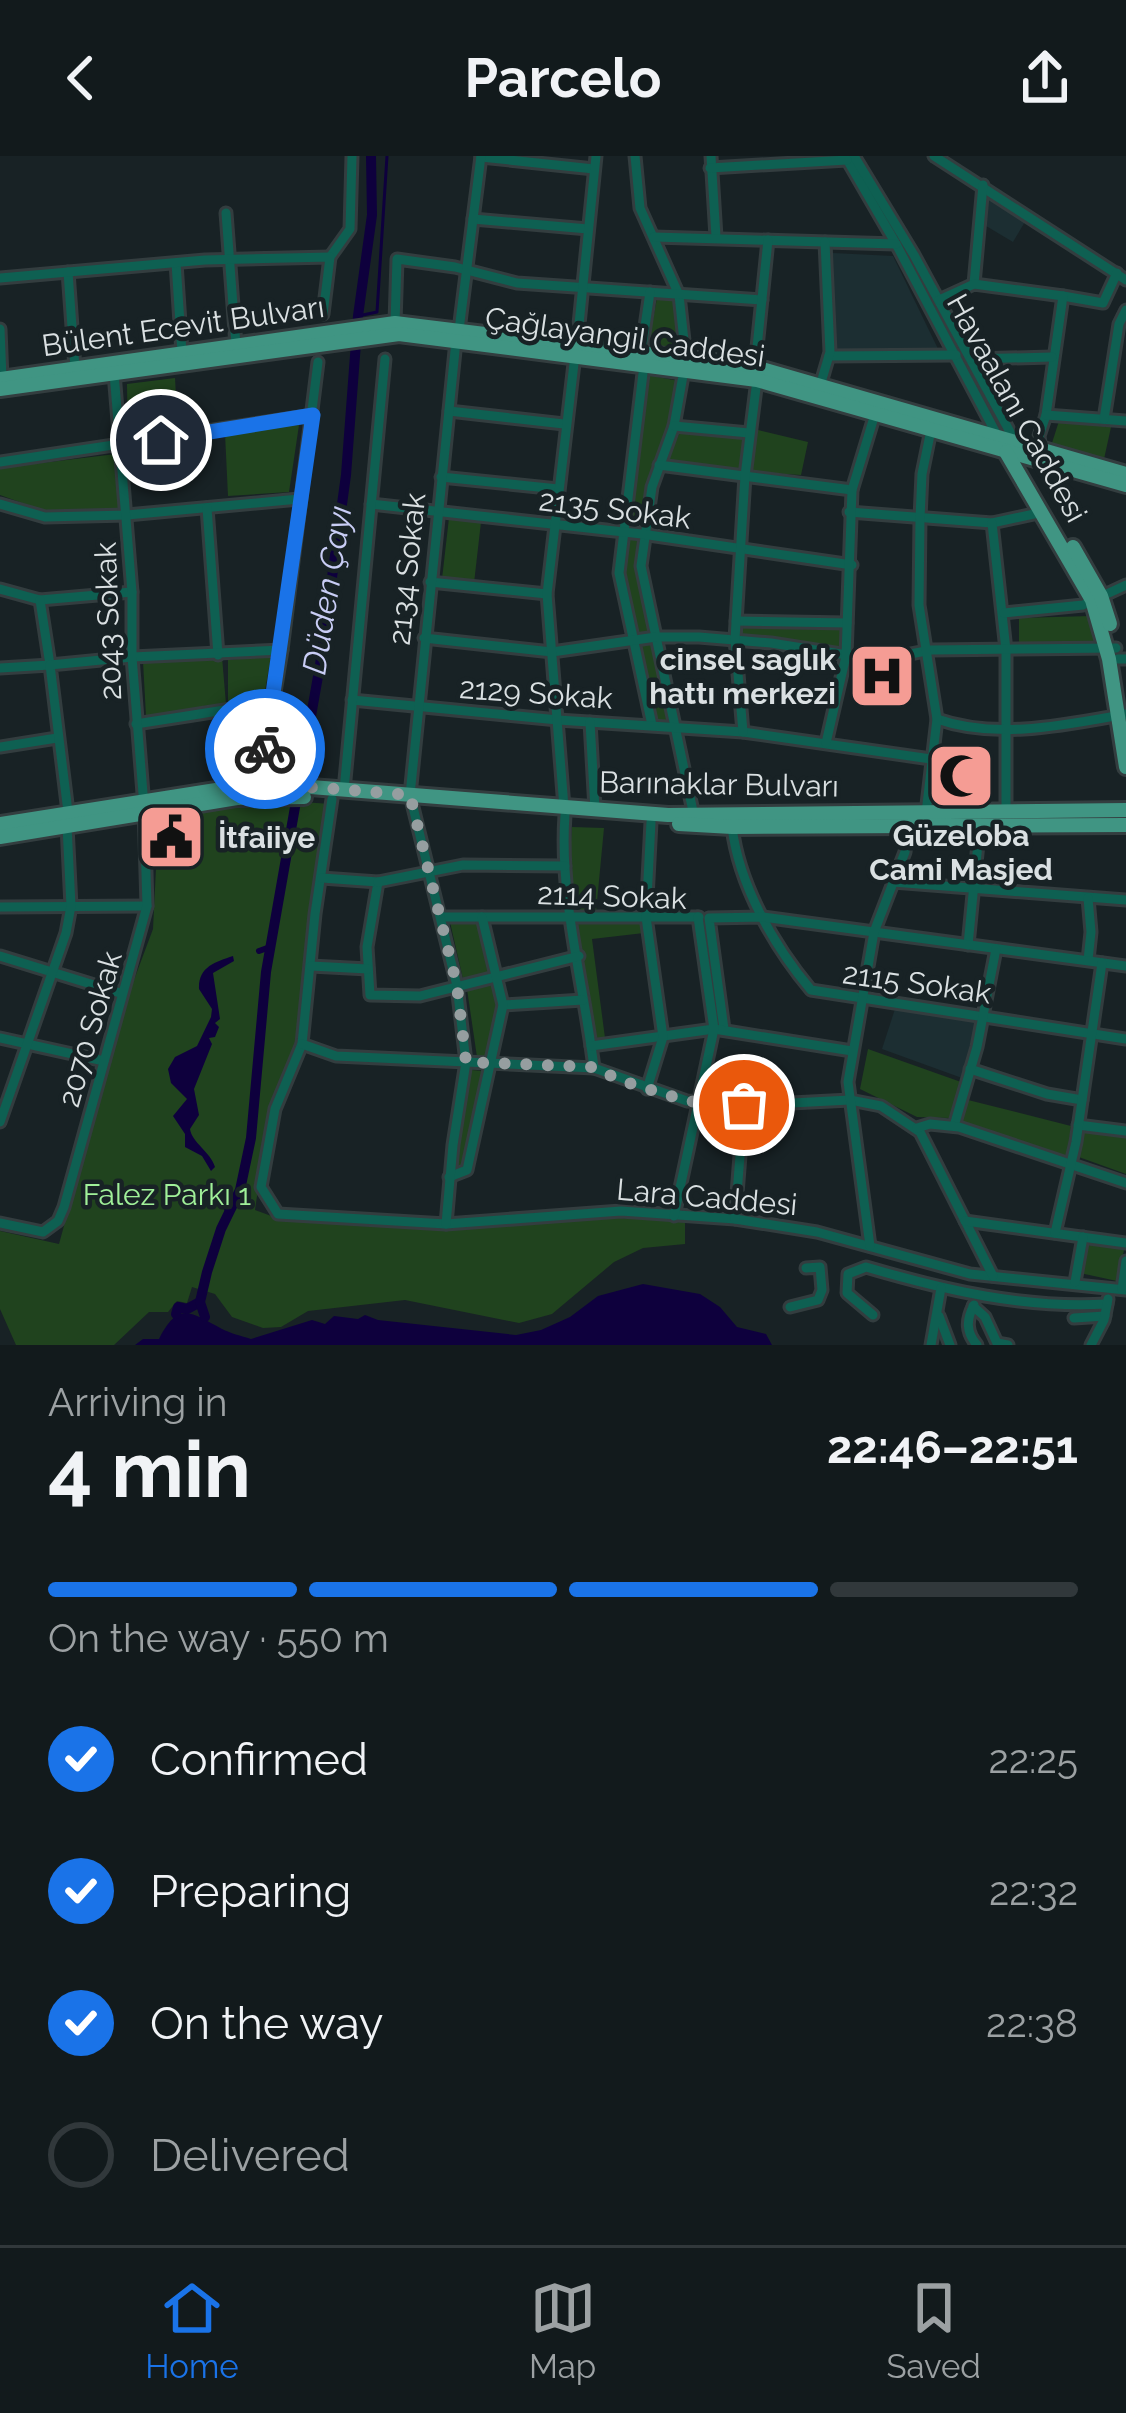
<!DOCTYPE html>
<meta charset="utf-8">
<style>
body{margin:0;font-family:Raleway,sans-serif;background:#1f2729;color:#f1f3f6;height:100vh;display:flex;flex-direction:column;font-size:45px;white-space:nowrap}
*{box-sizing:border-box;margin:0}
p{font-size:39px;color:#9ca1a3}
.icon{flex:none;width:66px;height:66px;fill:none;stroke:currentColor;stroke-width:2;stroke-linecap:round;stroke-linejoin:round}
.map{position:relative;height:1189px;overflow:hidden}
.drawer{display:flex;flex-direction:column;background:#121a1c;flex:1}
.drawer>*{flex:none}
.pin{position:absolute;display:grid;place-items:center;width:102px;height:102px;color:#fff;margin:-51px;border:6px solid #fff;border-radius:50%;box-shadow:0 3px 12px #0007}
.courier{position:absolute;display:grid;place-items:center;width:120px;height:120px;margin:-60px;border:9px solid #1a73e8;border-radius:50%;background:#fff;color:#222;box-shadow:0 3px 15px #0007}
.summary em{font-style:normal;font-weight:700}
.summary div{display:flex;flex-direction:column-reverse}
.summary{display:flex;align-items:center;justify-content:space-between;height:204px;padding:0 48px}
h1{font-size:78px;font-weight:700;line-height:90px}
.bar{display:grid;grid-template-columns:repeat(4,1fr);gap:18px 12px;align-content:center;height:144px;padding:0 48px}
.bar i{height:15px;border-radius:9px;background:#31383b}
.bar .on{background:#1a73e8}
.bar p{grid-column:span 4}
ol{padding:0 48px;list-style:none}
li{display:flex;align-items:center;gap:36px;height:132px}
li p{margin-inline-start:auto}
li .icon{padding:12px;border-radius:50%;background:#1a73e8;color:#fff;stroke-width:4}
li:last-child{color:#9ca1a3}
li i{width:66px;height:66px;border:6px solid #31383b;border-radius:50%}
header{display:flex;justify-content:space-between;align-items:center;height:156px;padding:0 48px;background:#121a1c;font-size:54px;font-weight:700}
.dock{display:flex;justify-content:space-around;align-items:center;height:168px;border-top:3px solid #31383b;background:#121a1c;font-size:33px;color:#9ca1a3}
.dock a{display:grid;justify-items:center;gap:6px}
.dock .on{color:#1a73e8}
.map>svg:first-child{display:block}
</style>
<header><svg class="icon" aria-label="back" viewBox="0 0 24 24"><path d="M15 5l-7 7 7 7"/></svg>Parcelo<svg class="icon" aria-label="share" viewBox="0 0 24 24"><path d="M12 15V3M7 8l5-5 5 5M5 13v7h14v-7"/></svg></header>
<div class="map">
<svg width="1126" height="1189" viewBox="0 0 1126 1189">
<rect width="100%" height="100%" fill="#182225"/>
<g fill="#1c2e32">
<path d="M 988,38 L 1026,64 L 1013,86 L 981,67 Z"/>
<path d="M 833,97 L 893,100 L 940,197 L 834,196 Z"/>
<path d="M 895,853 L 976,866 L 962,922 L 882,893 Z"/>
</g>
<g fill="#20431e">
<path d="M 657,142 L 674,143 L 679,194 L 648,190 Z"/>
<path d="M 647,219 L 679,225 C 670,276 646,321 636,372 L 629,372 Z"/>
<path d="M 175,222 L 178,276 L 128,286 L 127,228 Z"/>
<path d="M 1059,265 L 1111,271 L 1104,303 L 1052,287 Z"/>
<path d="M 299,269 L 289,336 L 228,340 L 225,277 Z"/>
<path d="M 754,273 L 808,286 L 801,319 L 749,316 Z"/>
<path d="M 680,276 L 745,282 L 741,314 L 667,305 Z"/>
<path d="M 116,298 L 119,355 L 47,356 L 0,339 L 0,312 Z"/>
<path d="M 449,362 L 481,366 L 474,427 L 442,423 Z"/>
<path d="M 626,381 L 637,385 L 636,403 L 652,477 L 636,482 L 623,419 Z"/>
<path d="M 1091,460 L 1097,490 L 1019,491 L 1019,462 Z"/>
<path d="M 741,470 L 841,473 L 839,491 L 741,479 Z"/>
<path d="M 652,488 L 671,564 L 654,564 L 638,490 Z"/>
<path d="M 271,500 L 262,552 L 228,549 L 228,504 Z"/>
<path d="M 222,501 L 226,548 L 146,560 L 143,505 Z"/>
<path d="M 276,644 L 330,648 L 299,889 L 270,950 L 255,1054 L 274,1061 L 435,1071 L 600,1061 L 685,1065 L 685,1088 L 643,1092 L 614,1106 L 552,1158 L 519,1167 L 405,1144 L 308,1155 L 281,1171 L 263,1172 L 232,1161 L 215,1138 L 192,1131 L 187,1147 L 177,1145 L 168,1156 L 149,1156 L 114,1189 L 16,1189 L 0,1153 L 0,1075 L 59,1088 L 125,848 L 153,773 L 158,672 L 162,660 L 239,646 Z"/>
<path d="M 572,671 L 604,672 L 596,756 L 574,754 L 569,710 Z"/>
<path d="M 576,763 L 643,765 L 644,777 L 592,783 L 605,882 L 597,884 Z"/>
<path d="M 450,766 L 481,766 L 491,816 L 463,823 Z"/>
<path d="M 492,826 L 496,850 L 487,902 L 477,901 L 467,833 Z"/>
<path d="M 868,893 L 961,926 L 949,962 L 917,961 L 860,933 Z"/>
<path d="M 471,914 L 483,915 L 464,1011 L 455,1015 Z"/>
<path d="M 968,944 L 1071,970 L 1067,1002 L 961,966 Z"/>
<path d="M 1081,974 L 1126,977 L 1126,1018 L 1076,1000 Z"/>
<path d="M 1087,1086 L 1124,1094 L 1117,1125 L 1080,1117 Z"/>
</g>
<g fill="#0e003d">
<path d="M 233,800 L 234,805 L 213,817 L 220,863 L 215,867 L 219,871 L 215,881 L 209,882 L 212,888 L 194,933 L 199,959 L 190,973 C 192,987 210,995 215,1011 L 211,1015 L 202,1000 L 185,991 L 185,978 L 173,960 L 187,943 L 171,927 L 168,913 L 175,901 L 197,890 L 211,861 L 212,853 L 199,833 C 198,811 215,806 233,800 Z"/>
<path d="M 643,1128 L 700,1138 L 720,1151 L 737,1171 L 766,1178 L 772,1189 L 135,1189 L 143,1183 L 159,1183 C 179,1144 191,1157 222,1173 C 230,1177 241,1180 251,1183 L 312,1164 L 325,1168 L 334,1160 L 358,1163 L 365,1159 L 378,1164 L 516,1179 L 541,1174 L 570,1161 L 598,1140 Z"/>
</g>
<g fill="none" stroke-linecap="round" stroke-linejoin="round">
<path stroke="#0e003d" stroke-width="3" d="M 358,160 L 377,156 L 387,0"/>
<g stroke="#0e003d" stroke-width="6">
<path d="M 259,795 L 270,791"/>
<path d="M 223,1045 L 229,1057"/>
</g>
<g stroke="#0e003d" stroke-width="10">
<path d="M 176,1158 L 178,1151 L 187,1153 L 200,1146"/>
<path d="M 205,1161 L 200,1146 L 207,1116 L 221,1073 L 240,1034 L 251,982 L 266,816 L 320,509 L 346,319 L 358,160 L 372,59 L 371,0"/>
</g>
<defs>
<g id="minor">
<path d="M 635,0 L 640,52 L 679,139 L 686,203"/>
<path d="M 711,0 L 716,81"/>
<path d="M 845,0 L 896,88 L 997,279"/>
<path d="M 854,0 L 914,99 L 1016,287"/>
<path d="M 934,0 L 1126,124"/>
<path d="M 481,1 L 594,13"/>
<path d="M 710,12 L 847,4"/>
<path d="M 226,57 L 236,189"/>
<path d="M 473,63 L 588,73"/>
<path d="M 654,81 L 896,88"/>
<path d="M 330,101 L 350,73 L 352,0"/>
<path d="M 176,107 L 182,197"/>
<path d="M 68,116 L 75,212"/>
<path d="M 0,122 L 205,104 L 330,101 L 323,158"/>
<path d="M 974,128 L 983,29"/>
<path d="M 1063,140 L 1103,147 L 1117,117"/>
<path d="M 939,144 L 974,128 L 1063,140 L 1046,259 L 1039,280 L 1041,294"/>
<path d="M 395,167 L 397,103 L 455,111 L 517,127 L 762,144"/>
<path d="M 0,173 L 2,223"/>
<path d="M 459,174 L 481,0"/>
<path d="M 577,188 L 596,0"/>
<path d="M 642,191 L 650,136"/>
<path d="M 829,200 L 956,199"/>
<path d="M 971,203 L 1052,201"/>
<path d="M 644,209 L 619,417 L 652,569"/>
<path d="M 755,211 L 768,84"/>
<path d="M 684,214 L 674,270 L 652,331 L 641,410 L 694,660"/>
<path d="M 820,230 L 830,196 L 825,86"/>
<path d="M 449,255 L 564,268"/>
<path d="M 1046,259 L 1126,265"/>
<path d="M 1104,263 L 1119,168 L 1126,154"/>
<path d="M 674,270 L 749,277"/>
<path d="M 0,306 L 313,259"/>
<path d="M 659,309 L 852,334"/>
<path d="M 441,321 L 558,333"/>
<path d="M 0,348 L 45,361 L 127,359 L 299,343"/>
<path d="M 371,348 L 642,378 L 852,409"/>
<path d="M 207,352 L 218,499"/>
<path d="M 849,356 L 992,367 L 1043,356"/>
<path d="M 992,367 L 1006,494 L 1006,655"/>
<path d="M 430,426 L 547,438"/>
<path d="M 0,433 L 40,444 L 132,436"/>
<path d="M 1004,457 L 1083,449 L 1126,429"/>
<path d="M 736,465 L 847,467"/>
<path d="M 424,482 L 552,496 L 656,481 L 699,481 L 771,487 L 879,504 L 931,494 L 1116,492"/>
<path d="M 1118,503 L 1126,503"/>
<path d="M 0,512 L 50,509 L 40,444"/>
<path d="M 352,544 L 558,564 L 743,576 L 931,603"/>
<path d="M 937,563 C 996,584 1065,569 1126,558"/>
<path d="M 590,566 L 595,653"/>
<path d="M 136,568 L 231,553 L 270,559"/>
<path d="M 743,576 L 735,483 L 745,320 L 757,224"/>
<path d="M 826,587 L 846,500 L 852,334 L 875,258"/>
<path d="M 0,591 L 57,582"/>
<path d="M 260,627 L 282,494 L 318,206"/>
<path d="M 344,634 L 385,203"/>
<path d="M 332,643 L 315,758 L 302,888 L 275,953 L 261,1031 L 278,1058 L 446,1068 L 621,1055 L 735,1063 L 817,1076 L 970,1118 L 1126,1134"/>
<path d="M 564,651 L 547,438 L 575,199"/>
<path d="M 68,656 L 50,509 L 132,501 L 282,494"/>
<path d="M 926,657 L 937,563 L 919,449 L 920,362 L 922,318 L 931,274"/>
<path d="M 565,659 C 559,743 584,828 594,912"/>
<path d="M 732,671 C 739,729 774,790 811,834 L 1126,883"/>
<path d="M 322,722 L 378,726 L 367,791 L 370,839 L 420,840 L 579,800"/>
<path d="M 378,726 L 463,709 L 565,710"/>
<path d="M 893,726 L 1126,744"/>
<path d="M 1088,742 L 1091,776 L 1088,804"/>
<path d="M 0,751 L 147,750"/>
<path d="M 441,761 L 699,761"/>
<path d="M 968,789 L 980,667"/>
<path d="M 0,800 L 120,837"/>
<path d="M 311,810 L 368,813"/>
<path d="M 503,849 L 583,844"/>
<path d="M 724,873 L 709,762 L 763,761 L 1126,810"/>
<path d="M 0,882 L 104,905"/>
<path d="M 302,888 L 336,900 L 594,912 L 687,945 L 751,949 L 850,944 L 881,950 L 920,976 L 993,1120"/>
<path d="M 591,890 L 714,873 L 852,895"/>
<path d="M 970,913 L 1047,938 L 1082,944"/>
<path d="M 647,933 L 663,881 L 646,761 L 651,666"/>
<path d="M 0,966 L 66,777 L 71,750 L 67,670"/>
<path d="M 1078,969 L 1126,975"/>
<path d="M 954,970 L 977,891 L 996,793"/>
<path d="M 917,972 L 930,968 L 959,971 L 1126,1027"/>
<path d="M 449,1021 L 467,1014 L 503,849 L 482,761"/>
<path d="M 674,1060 L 714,873 L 698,761"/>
<path d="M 735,1063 L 744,949"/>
<path d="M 965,1065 L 1126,1087"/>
<path d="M 0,1067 L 43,1076 L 58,1065 L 64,1051 L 147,750 L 144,650 L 132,501 L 132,436 L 114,217"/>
<path d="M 446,1068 L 453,989 L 466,906 L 457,830 L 410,639 L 456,185"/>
<path d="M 1055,1077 L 1076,986 L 1102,807"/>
<path d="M 870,1090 L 848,926 L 874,776 L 905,696 L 909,668"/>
<path d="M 1075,1126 L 1083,1081"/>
<path d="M 1122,1133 L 1126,1105"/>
<path d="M 974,1149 C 966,1164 966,1176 977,1189"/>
<path d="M 973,1150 L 985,1161 L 997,1187 L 1008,1189"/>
<path d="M 790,1151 L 818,1144 L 822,1134 L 820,1111 L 806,1112"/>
<path d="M 873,1159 L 847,1137 L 848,1118 L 866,1111 C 944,1134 1025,1153 1107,1148"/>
<path d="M 939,1160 L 950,1189"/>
<path d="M 1074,1162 L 1105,1160"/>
<path d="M 931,1189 L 941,1132"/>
<path d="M 1091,1189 L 1104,1164 L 1108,1143"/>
</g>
<g id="major">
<path d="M 0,223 L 395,167 L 755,211 L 1126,318"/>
<path d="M 0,233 L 399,178 L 757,224 L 1126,329"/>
<path d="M 1006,296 L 1092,444 L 1109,503 L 1126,611"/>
<path d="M 1073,391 L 1101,440 L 1110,468"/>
<path d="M 0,668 L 260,627 L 668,659 L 1126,654"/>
<path d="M 679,668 L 732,671 L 1126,669"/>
<path d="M 0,681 L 237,642 L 304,641"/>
</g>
</defs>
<use href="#minor" stroke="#333d3f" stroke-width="15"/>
<use href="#major" stroke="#333d3f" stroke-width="20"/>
<use href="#minor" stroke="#0e6052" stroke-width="9"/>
<use href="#major" stroke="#409583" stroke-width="14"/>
</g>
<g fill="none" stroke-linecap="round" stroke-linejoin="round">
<path stroke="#969ea0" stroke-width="12" stroke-dasharray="0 21.6" d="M 265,593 L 260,627 L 410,639 L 457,830 L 466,906 L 594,911 L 619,924 L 687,945 L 744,949"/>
<path stroke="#1a73e8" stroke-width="15" d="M 161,284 L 313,259 L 265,593"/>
</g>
<defs>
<symbol id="hospital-square" viewBox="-11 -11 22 22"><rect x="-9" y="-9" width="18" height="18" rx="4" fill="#f59c94" stroke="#182225"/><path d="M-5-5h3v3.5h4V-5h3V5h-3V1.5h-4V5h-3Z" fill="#111"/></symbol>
<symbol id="mosque-square" viewBox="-11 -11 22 22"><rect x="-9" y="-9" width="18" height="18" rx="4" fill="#f59c94" stroke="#182225"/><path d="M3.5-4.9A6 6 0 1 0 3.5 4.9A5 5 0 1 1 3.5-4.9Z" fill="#111"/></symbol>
<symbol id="civic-square" viewBox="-11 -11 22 22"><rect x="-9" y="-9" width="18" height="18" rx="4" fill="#f59c94" stroke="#182225"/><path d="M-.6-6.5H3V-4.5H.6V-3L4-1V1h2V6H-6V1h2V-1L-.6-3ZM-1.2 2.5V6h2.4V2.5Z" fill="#111"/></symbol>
</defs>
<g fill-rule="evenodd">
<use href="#hospital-square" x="844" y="482" width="76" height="76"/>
<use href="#mosque-square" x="923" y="582" width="76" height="76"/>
<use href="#civic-square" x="133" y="643" width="76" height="76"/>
</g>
<g text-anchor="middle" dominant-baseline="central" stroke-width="9" stroke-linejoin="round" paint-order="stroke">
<g font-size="30" fill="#dae0e2" stroke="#182225">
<text transform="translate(183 170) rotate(-8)">Bülent Ecevit Bulvarı</text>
<text transform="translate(625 181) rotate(8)">Çağlayangil Caddesi</text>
<text transform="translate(1017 252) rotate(61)">Havaalanı Caddesi</text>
<text transform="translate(615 353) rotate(7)">2135 Sokak</text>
<text transform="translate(407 413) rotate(-84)">2134 Sokak</text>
<text transform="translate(108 465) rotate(-92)">2043 Sokak</text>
<text transform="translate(536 537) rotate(4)">2129 Sokak</text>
<text transform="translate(719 628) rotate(1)">Barınaklar Bulvarı</text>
<text transform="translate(612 740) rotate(2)">2114 Sokak</text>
<text transform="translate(917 827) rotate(8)">2115 Sokak</text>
<text transform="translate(90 873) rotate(-74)">2070 Sokak</text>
<text transform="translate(707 1041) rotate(5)">Lara Caddesi</text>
</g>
<g font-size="30" font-weight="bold" fill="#dae0e2" stroke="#182225" text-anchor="end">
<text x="836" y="503">cinsel saglık<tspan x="836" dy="34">hattı merkezi</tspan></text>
<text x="961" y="679" text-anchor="middle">Güzeloba<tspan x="961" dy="34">Cami Masjed</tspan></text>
<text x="218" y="681" text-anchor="start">İtfaiiye</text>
</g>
<g font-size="30" fill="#a0f099" stroke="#182225">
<text x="167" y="1038">Falez Parkı 1</text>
</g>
<g font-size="33" font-style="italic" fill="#c9cdf5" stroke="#182225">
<text transform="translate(327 434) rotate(-81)">Düden Çayı</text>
</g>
</g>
</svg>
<div class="pin" style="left:744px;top:949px;background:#ea580c"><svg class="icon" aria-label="bag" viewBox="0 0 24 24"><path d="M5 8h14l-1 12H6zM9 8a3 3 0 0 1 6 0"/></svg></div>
<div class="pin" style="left:161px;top:284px;background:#1f2937"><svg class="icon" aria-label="home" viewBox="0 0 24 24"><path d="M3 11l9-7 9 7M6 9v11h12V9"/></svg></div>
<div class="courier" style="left:265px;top:593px"><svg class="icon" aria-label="bike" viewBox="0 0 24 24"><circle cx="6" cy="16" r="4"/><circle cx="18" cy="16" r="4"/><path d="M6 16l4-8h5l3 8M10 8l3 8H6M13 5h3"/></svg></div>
</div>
<section class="drawer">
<div class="summary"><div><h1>4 min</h1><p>Arriving in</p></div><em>22:46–22:51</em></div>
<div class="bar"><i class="on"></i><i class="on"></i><i class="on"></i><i></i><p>On the way · 550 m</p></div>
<ol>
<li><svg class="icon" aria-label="check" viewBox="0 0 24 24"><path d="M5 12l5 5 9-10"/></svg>Confirmed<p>22:25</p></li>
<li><svg class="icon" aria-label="check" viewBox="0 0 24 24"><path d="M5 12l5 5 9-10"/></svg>Preparing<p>22:32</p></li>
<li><svg class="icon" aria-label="check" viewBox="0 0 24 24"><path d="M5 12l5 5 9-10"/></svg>On the way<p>22:38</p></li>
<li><i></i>Delivered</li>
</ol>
</section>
<nav class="dock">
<a class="on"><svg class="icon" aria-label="home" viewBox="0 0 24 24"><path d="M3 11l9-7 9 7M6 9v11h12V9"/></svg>Home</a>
<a><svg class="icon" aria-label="map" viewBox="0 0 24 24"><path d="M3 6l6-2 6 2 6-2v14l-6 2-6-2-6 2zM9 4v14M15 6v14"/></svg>Map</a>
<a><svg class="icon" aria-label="saved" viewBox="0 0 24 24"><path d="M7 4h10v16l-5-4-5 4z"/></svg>Saved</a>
</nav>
